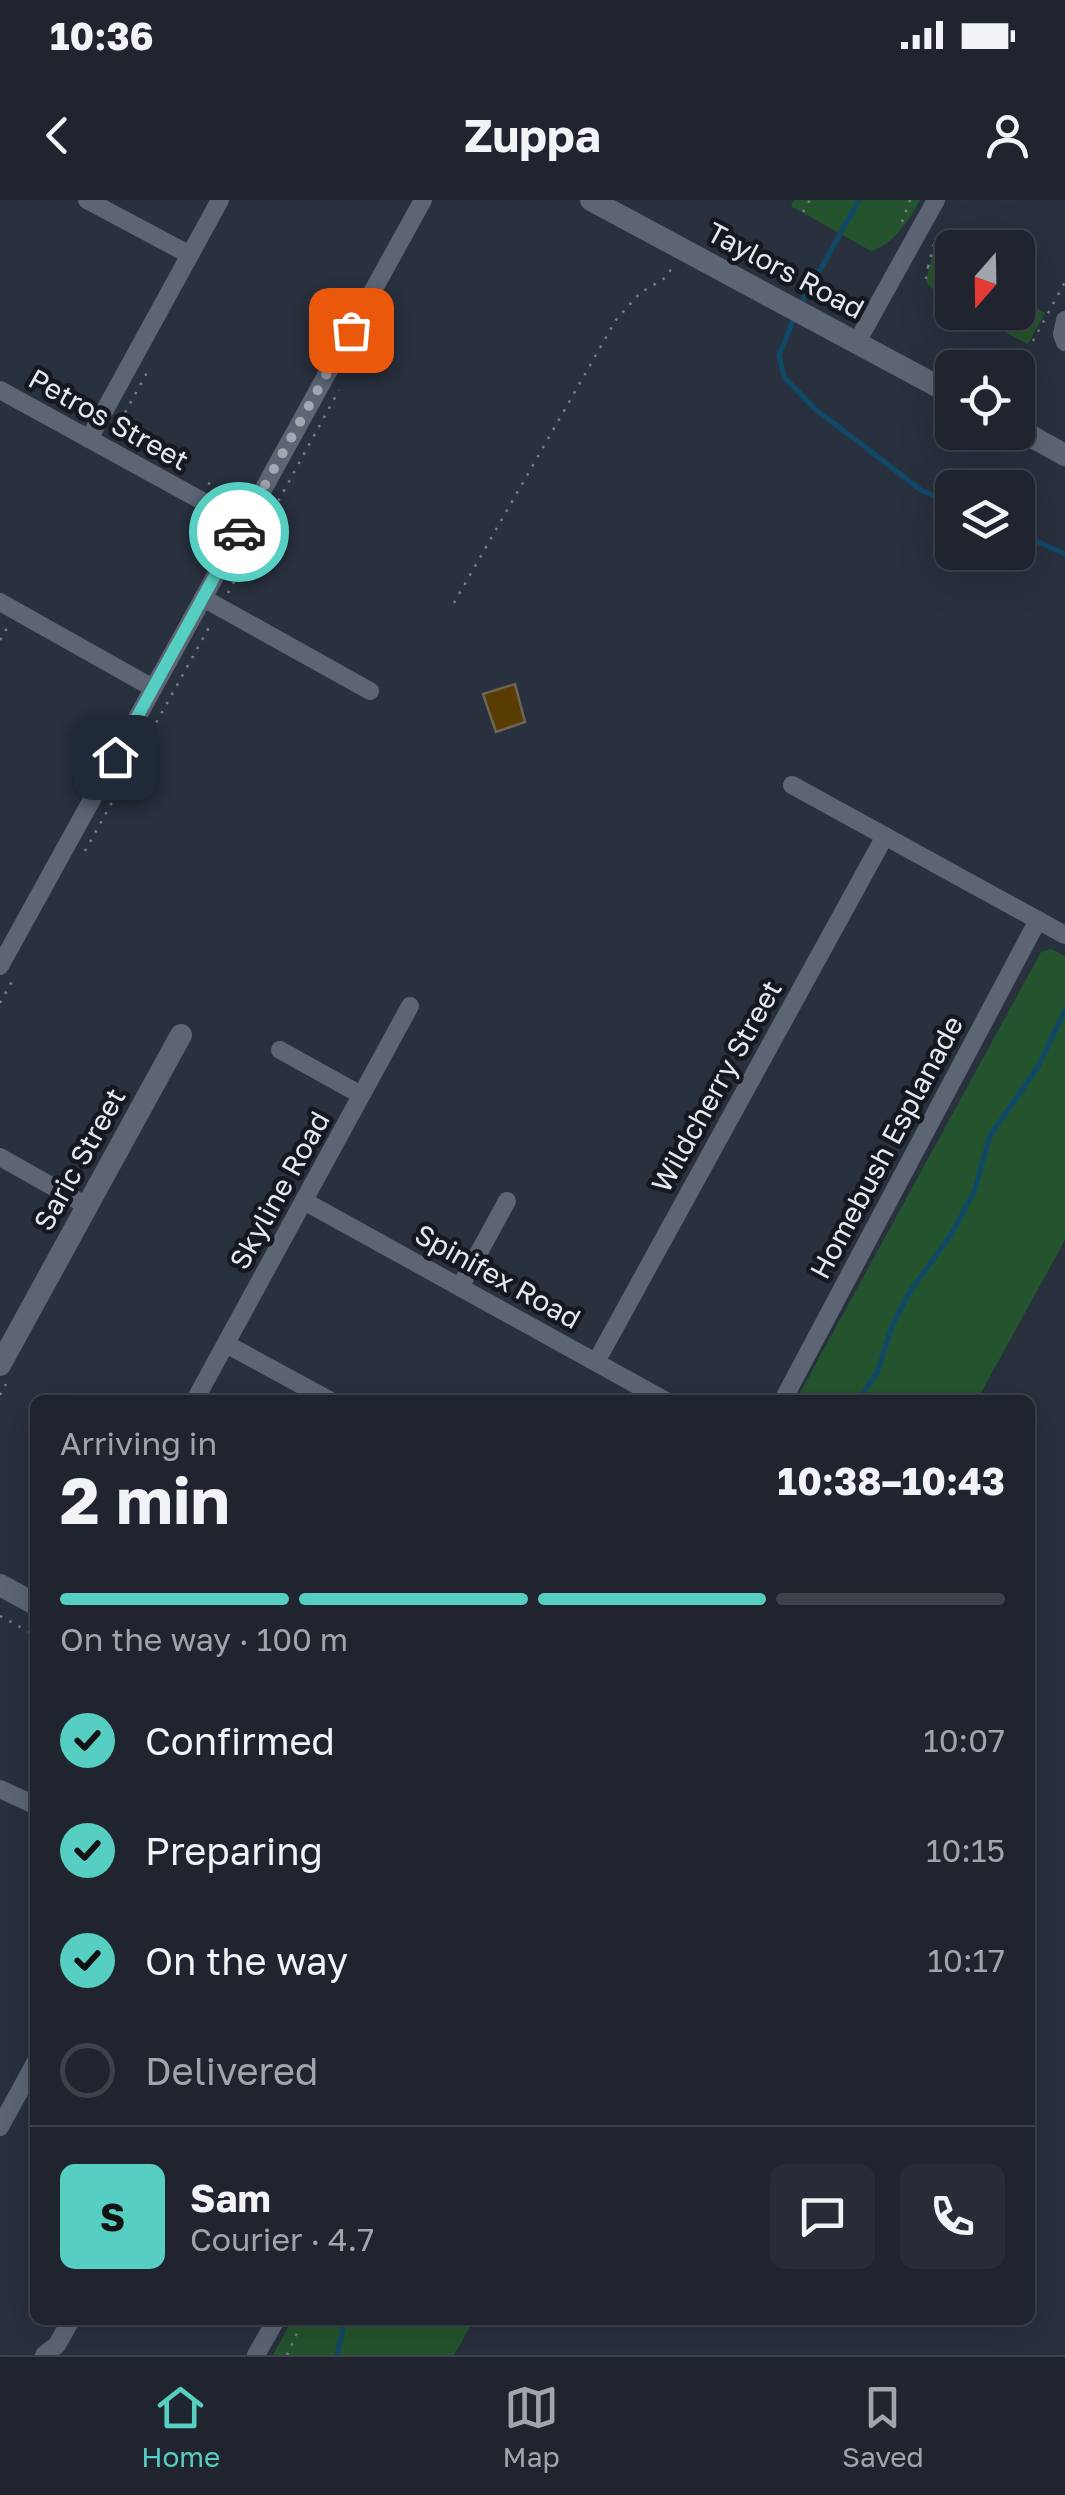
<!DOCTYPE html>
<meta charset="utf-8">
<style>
body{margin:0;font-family:"Golos Text",sans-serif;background:#272c36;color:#f1f3f6;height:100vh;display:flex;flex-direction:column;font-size:38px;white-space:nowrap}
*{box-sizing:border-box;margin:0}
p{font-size:32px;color:#a1a4aa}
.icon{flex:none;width:55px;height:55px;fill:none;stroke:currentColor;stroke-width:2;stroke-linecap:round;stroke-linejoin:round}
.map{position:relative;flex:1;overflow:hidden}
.panel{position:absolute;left:30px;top:1195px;width:1005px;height:930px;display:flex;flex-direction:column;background:#1f242e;border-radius:15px;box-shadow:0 10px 40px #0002,0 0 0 2px #3c414a}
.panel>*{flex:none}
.needle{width:65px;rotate:200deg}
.tools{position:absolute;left:935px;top:30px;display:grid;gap:20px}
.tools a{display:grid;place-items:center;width:100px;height:100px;border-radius:15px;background:#1f242e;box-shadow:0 10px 40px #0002,0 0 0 2px #3c414a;font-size:50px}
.pin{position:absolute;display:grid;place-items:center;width:85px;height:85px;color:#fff;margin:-42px;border-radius:20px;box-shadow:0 5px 15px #0006}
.courier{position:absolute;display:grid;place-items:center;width:100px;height:100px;margin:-50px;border:8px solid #57cec2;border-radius:50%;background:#fff;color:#222;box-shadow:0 2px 12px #0007}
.head em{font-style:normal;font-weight:700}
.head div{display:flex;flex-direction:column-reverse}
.head{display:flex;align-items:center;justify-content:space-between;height:170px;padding:0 30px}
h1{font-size:65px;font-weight:700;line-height:75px}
.bar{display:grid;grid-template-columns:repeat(4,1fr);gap:15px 10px;align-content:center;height:120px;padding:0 30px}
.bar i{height:12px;border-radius:8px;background:#3c414a}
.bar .current{background:#57cec2}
.bar p{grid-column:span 4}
.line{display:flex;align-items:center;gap:25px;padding:0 30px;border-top:2px solid #3c414a}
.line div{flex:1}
.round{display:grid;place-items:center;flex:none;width:105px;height:105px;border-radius:15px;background:#272c36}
ol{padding:0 30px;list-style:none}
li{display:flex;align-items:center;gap:30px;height:110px}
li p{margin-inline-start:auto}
li .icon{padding:10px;border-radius:50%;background:#57cec2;color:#111;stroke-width:4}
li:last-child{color:#a1a4aa}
li i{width:55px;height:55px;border:5px solid #3c414a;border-radius:50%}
.status{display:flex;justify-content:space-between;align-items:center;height:70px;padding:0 50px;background:#1f242e;direction:ltr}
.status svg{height:28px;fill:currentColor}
header{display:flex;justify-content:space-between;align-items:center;height:130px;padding:0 30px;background:#1f242e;font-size:45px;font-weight:700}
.tab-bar{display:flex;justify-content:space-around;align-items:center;height:140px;border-top:2px solid #3c414a;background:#1f242e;font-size:28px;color:#a1a4aa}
.tab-bar a{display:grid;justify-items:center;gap:5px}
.tab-bar .current{color:#57cec2}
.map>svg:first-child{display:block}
</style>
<div class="status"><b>10:36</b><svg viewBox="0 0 49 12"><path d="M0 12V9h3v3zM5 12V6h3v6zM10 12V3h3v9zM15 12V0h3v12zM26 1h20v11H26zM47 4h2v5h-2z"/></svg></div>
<header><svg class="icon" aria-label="back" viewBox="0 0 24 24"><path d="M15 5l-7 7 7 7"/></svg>Zuppa<svg class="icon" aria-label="person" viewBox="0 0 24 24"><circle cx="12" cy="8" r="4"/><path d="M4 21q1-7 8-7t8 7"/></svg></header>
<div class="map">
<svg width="1065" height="2155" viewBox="0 0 1065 2155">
<rect width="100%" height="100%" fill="#29303e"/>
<g fill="#24542d">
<path d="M 794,0 L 920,0 C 910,19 893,45 871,51 L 791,6 Z"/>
<path d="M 933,52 L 952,62 L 952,103 L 939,96 L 926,82 Z"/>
<path d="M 1018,98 L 1045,113 L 1028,144 L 969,113 L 1018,112 Z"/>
<path d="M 1051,749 L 1065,756 L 1065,1040 L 977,1200 L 796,1200 L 1041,752 Z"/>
<path d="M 292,2120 L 474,2120 L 454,2155 L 273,2155 Z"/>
</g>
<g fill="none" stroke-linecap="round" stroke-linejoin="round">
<g stroke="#104968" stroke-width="5">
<path d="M 800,106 L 859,0"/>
<path d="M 795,116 L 779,155 L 784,177 L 814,208 L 921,290 L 952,304"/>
<path d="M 1018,333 L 1065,354"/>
<path d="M 858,1200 L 877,1173 L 892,1126 L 909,1093 L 952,1033 L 974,992 L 990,936 L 1039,865 L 1065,810"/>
<path d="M 337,2155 L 345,2120"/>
</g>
</g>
<path fill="#583c02" stroke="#6e6454" stroke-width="2.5" d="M 515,484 L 525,522 L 496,532 L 483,494 Z"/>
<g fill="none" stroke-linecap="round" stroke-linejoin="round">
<g stroke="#767c88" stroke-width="2.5" stroke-dasharray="2.5 8" stroke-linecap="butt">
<path d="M 803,12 L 810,0"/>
<path d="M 902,22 L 910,0"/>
<path d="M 928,67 L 935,40"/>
<path d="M 926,79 L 928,67 L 952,81"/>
<path d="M 1012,112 L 1036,131"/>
<path d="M 1033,141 L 1065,82"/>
<path d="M 115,231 L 149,169"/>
<path d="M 208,283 L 236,298"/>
<path d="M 228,393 L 339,190"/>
<path d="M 454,403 L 616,120 L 640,93 L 665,78 L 672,68"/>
<path d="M 0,440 L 7,428"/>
<path d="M 85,651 L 212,422"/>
<path d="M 0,803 L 15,776"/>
<path d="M 0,1195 L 6,1184"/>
<path d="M 0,1416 L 35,1435"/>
<path d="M 287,2155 L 303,2120"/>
</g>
<g stroke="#5d6575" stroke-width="18">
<path d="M 87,0 L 190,55"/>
<path d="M 1065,120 L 1062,134 L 1065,142"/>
<path d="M 857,142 L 936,0"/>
<path d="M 0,190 L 244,324"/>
<path d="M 89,239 L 220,0"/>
<path d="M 203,398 L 370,491"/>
<path d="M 0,402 L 153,488"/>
<path d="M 792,585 L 1065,735"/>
<path d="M 0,766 L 423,0"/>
<path d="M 280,850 L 361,895"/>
<path d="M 0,957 L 87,1006"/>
<path d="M 304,1001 L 664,1200"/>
<path d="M 460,1087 L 507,1001"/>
<path d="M 226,1144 L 329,1200"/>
<path d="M 596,1162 L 885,636"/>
<path d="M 195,1200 L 410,806"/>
<path d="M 783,1200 L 1038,720"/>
<path d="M 0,1589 L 35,1605"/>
<path d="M 0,1927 L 35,1863"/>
<path d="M 44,2155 L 57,2145 L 71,2120"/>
<path d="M 256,2155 L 276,2120"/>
</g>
<g stroke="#5d6575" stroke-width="22">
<path d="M 591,0 L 952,194"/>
<path d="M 1018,229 L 1065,255"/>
<path d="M 0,1165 L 181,835"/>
<path d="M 0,1385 L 35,1404"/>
</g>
</g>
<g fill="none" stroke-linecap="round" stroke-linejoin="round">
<path stroke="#a2a8b2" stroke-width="10" stroke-dasharray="0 18" d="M 239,332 L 351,130"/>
<path stroke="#57cec2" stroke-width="12" d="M 115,557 L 239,332"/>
</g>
<g text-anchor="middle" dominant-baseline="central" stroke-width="9" stroke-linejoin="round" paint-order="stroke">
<g font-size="28" fill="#e3e8f1" stroke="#15181e">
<text transform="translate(786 70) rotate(28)">Taylors Road</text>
<text transform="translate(109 219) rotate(29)">Petros Street</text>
<text transform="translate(716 886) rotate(-61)">Wildcherry Street</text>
<text transform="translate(886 947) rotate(-62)">Homebush Esplanade</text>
<text transform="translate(79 959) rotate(-61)">Saric Street</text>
<text transform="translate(279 990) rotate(-61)">Skyline Road</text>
<text transform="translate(498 1076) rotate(29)">Spinifex Road</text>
</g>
</g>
</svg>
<div class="tools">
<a><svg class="needle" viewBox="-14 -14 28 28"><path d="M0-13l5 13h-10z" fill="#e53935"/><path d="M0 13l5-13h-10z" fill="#a1a4aa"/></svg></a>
<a><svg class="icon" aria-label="locate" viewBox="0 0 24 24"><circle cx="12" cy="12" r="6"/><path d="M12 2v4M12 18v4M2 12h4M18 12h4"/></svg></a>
<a><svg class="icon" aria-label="layers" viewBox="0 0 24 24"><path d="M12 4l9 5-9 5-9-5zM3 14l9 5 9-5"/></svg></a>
</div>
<div class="pin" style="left:351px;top:130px;background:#ea580c"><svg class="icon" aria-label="bag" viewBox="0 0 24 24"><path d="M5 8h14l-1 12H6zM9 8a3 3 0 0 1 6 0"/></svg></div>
<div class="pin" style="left:115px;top:557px;background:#1f2937"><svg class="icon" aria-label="home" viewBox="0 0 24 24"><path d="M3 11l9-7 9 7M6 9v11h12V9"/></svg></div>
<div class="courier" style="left:239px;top:332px"><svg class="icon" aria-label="car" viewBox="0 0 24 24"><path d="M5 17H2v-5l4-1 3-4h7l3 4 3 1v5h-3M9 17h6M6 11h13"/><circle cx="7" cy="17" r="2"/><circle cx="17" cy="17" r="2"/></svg></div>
<section class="panel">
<div class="head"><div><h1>2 min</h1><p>Arriving in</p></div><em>10:38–10:43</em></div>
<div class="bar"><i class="current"></i><i class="current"></i><i class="current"></i><i></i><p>On the way · 100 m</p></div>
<ol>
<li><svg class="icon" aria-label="check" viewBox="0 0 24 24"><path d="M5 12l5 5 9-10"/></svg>Confirmed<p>10:07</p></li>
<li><svg class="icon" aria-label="check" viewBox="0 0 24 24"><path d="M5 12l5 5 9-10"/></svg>Preparing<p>10:15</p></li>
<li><svg class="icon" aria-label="check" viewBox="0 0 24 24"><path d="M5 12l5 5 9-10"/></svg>On the way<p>10:17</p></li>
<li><i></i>Delivered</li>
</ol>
<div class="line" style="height:180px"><b class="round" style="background:#57cec2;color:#111">S</b><div><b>Sam</b><p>Courier · 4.7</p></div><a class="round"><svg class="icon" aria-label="chat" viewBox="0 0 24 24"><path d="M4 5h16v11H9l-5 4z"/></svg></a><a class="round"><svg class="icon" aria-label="phone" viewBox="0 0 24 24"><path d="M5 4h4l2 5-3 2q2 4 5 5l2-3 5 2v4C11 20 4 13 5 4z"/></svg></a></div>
</section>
</div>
<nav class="tab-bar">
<a class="current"><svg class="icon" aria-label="home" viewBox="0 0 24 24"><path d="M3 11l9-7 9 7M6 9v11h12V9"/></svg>Home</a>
<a><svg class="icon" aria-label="map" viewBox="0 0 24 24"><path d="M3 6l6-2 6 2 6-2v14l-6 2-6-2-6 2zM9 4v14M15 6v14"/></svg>Map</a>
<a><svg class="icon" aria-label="saved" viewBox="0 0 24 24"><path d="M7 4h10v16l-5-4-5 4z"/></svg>Saved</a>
</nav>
